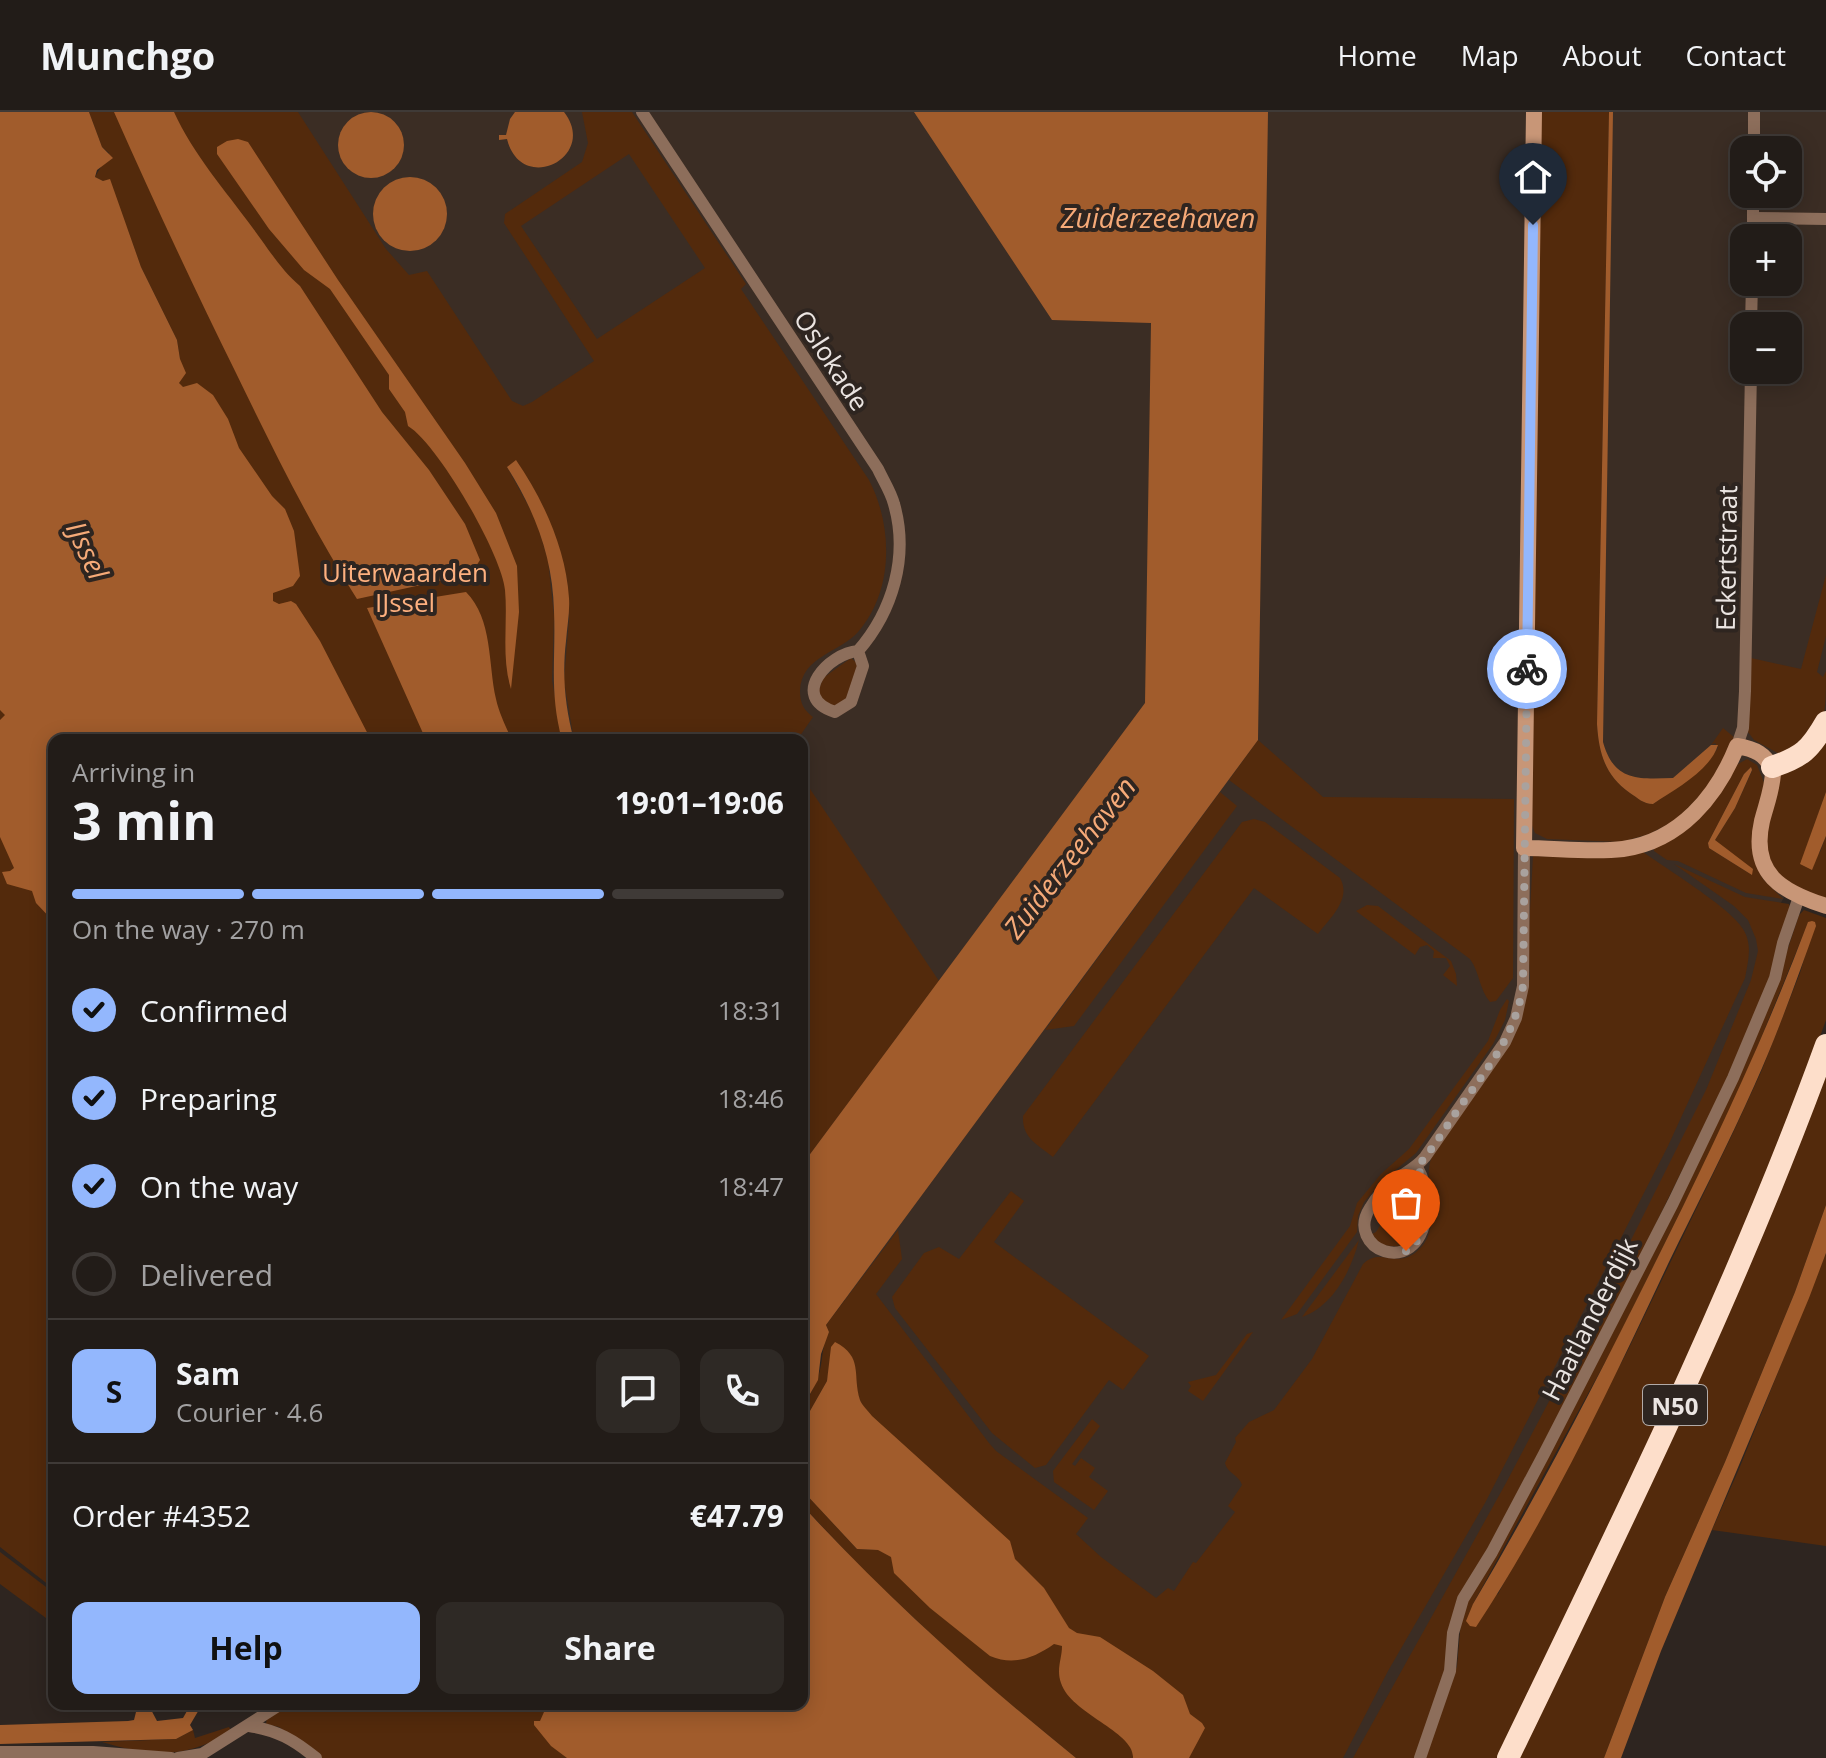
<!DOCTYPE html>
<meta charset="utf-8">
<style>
body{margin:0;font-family:"Open Sans",sans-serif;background:#2e2925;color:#f1f3f6;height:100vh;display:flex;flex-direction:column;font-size:30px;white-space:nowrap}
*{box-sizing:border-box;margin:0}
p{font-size:26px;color:#a2a1a2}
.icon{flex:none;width:44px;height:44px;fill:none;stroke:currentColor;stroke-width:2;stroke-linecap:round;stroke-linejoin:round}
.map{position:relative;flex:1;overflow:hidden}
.side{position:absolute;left:48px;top:622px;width:760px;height:976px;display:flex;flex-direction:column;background:#221c18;border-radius:16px;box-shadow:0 4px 20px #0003,0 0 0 2px #3f3a37}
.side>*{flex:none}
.fabs{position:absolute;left:1730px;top:24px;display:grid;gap:16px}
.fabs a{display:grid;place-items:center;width:72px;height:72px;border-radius:16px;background:#221c18;box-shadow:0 4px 20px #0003,0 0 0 2px #3f3a37;font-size:40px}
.pin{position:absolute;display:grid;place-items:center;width:68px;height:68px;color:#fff;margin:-82px -34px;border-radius:50% 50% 50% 0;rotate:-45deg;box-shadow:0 0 8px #0007}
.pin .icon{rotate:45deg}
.courier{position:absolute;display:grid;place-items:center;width:80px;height:80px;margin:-40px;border:6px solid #93b7fd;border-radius:50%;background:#fff;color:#222;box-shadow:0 2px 10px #0007}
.headline em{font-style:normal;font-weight:700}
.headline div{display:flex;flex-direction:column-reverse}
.headline{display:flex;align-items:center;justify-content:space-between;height:136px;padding:0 24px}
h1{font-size:52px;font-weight:700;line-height:60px}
.bar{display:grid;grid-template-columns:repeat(4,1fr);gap:12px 8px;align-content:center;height:96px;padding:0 24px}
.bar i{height:10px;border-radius:6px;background:#3f3a37}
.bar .on{background:#93b7fd}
.bar p{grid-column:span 4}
.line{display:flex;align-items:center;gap:20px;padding:0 24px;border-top:2px solid #3f3a37}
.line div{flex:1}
.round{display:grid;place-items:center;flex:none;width:84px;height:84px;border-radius:16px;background:#2e2925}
ol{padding:0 24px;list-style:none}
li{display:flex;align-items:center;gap:24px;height:88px}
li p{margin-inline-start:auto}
li .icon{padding:8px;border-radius:50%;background:#93b7fd;color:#111;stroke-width:4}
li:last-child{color:#a2a1a2}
li i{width:44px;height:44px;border:4px solid #3f3a37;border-radius:50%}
.primary-button{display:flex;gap:16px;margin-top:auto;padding:16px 24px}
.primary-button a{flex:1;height:92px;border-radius:16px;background:#93b7fd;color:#111;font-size:32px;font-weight:700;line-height:92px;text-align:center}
.primary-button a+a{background:#2e2925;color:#f1f3f6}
header{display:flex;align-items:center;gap:48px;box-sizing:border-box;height:112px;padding:0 40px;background:#221c18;border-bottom:2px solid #3f3a37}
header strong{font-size:38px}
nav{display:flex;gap:44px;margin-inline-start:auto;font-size:28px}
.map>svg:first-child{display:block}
</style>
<header>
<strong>Munchgo</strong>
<nav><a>Home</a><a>Map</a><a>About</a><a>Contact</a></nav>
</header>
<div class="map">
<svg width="1826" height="1646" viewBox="0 0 1826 1646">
<rect width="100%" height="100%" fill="#2e2520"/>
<path fill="#3b2d24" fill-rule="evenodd" d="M 251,0 L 1826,0 L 1826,700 L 1814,734 L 1775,801 L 1757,883 L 1572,1268 L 1360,1646 L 1317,1646 L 902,1288 L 802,1112 L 802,628 L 558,628 ZM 1744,38 L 1788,38 L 1788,82 L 1744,82 ZM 1744,126 L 1788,126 L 1788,170 L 1744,170 ZM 1744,214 L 1788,214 L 1788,258 L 1744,258 Z"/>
<g fill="#532a0c" fill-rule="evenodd">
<path d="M 89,0 L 298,0 L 386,137 L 409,163 L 427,159 L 512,289 L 523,294 L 532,290 L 594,249 L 504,111 L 505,102 L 582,50 L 588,31 L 582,0 L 632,0 L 746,172 L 741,177 L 869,368 C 893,414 894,479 858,520 C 841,540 801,544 800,579 C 800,592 804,598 813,605 L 797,628 L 574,628 L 564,569 L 569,507 L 567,467 L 555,423 L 528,366 L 507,355 L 536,408 L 548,448 L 554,504 L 552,568 L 562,628 L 332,628 L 179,271 L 180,247 L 177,228 L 141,155 L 127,116 L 103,69 L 95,65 L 109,41 L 102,35 ZM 629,42 L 705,156 L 597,227 L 521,114 Z"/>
<path d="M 1541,0 L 1609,0 L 1597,612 C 1599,642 1605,663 1630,681 C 1638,686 1643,692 1653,692 C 1677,675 1701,661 1718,636 L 1715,631 L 1711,633 L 1723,616 L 1735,626 L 1717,666 L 1676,708 L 1649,722 L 1621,730 L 1547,727 L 1535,721 L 1531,711 Z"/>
<path d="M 1826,463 L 1826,524 L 1817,560 L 1823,565 L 1826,559 C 1826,615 1826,610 1783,644 L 1754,628 L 1748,620 L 1751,546 L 1801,557 Z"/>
<path d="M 851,546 L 858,552 L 847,587 L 844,591 L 830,595 L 817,583 L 823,566 Z"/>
<path d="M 0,582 L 54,704 L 54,1477 L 0,1435 Z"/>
<path d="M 1826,618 L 1826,680 L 1801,752 L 1820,740 L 1826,724 L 1826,789 L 1797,779 L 1770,755 L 1765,724 L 1782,658 Z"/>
<path d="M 1258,628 L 1323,685 L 1514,687 L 1513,866 L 1496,889 L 1490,890 C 1479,877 1480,861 1470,847 L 1229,668 Z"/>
<path d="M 1747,647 L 1757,653 L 1765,673 L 1756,753 L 1763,767 L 1783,787 L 1746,781 L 1678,749 L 1667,748 L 1654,739 L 1654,734 L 1738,652 ZM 1751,655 L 1752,659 L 1735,696 L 1715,728 L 1752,763 L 1709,736 L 1708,731 L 1744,662 Z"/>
<path d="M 802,665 L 939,869 L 802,1053 Z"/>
<path d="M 1220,680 L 1237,694 L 1074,914 L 1045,918 Z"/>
<path d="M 1254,707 L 1265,710 L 1340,766 C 1352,787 1330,806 1318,822 L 1254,776 L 1053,1045 C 1037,1032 1022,1026 1023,1004 L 1242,710 Z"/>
<path d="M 1643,740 C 1665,756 1731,796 1743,817 C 1753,833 1748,849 1745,866 L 1668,1034 L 1485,1391 L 1388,1559 L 1343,1646 L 1076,1646 L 975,1563 L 868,1463 L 802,1393 L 802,1378 L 857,1437 L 879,1438 L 892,1445 L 893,1452 L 913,1342 C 897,1327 873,1311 862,1292 C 849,1269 867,1247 835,1231 L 827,1269 L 802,1313 C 802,1291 815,1278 820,1258 C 823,1245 822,1233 829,1220 L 826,1213 L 898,1118 L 902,1147 L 876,1182 L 989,1331 L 996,1339 L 1088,1406 L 1076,1422 L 1101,1445 L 1156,1486 L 1168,1476 L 1174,1479 L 1193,1450 L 1196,1451 L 1235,1400 L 1228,1394 L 1242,1373 C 1239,1363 1227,1361 1225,1351 L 1236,1330 L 1235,1326 L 1249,1310 L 1274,1298 L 1312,1247 L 1363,1152 C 1380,1135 1395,1156 1415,1141 C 1447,1117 1420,1073 1432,1044 L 1512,929 L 1530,866 L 1528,834 L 1533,744 L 1611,746 Z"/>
<path d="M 1674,752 L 1745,785 L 1789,792 L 1790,796 L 1771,864 L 1729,963 L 1577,1272 L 1484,1444 L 1416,1646 L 1353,1646 L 1506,1371 L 1574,1242 L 1706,978 L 1751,868 L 1758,839 L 1756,827 L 1748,808 L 1734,794 Z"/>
<path d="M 1367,793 L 1378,794 L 1451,849 L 1456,862 L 1457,874 L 1443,863 L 1450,854 L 1446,846 L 1433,846 L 1434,839 L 1427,833 L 1420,835 L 1415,843 L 1356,799 Z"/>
<path d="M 1804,798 L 1826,806 L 1826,908 L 1772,1058 L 1645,1339 L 1497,1646 L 1424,1646 L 1457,1554 L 1462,1497 L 1558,1323 L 1780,860 L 1799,803 ZM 1815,810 L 1800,861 L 1761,960 L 1732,1023 L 1626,1242 L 1498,1482 L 1473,1492 L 1614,1234 L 1712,1036 L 1750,953 L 1808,811 Z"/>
<path d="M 1507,887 L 1509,889 L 1505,908 L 1493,932 L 1416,1041 L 1381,1070 L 1364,1090 L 1358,1104 L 1357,1120 L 1297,1202 L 1281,1208 L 1350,1114 L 1357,1091 L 1381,1062 L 1409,1037 L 1488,929 L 1500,898 Z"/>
<path d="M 1826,958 L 1826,1093 L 1795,1180 L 1725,1350 L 1665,1485 L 1604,1646 L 1516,1646 C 1625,1420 1740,1194 1826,958 Z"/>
<path d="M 1413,1071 L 1423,1084 L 1418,1118 L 1403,1135 L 1380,1133 L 1372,1122 L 1376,1120 L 1397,1085 Z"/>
<path d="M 1011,1079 L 1024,1089 L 994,1130 L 1149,1244 L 1123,1278 L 1109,1268 L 1046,1353 L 1035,1356 L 992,1321 L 895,1196 L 892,1185 L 924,1141 L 939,1135 L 959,1147 Z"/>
<path d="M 1359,1128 C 1351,1159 1333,1194 1302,1205 Z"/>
<path d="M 1826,1141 L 1826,1434 L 1712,1418 L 1739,1357 Z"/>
<path d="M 1253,1220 L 1203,1289 L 1188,1279 L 1191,1274 L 1188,1270 L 1216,1263 L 1247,1222 Z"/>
<path d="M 1092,1307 L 1100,1314 L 1072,1352 L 1075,1354 L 1081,1346 L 1095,1356 L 1089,1365 L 1108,1379 L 1094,1398 L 1054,1370 L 1053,1359 Z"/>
<path d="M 0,1440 L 54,1481 L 54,1512 L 0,1472 Z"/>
<path d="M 287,1592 L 591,1592 L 638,1646 L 320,1646 L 279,1615 L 266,1612 L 267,1606 Z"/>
<path d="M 229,1615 L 232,1620 C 183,1646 156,1646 102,1630 L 176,1627 L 193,1618 L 195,1626 Z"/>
</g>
<g fill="#a15c2c">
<path d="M 0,0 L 89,0 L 102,35 L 113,46 L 97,58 L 95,65 L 103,69 L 110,67 L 141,155 L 177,228 L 180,247 L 186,261 L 179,271 L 183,275 L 197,271 L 213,283 L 228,307 L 239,336 L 272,384 L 285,397 L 294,419 L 300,464 L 293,474 L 273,481 L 273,489 L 279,492 L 291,489 L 296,492 L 320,529 L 371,628 L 54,628 L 54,810 L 36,791 L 32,779 L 7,772 L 2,760 L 10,759 L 14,756 L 0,725 L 0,608 L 5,603 L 0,598 Z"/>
<path d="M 114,0 L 174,0 C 193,42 225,78 252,115 C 268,136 280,157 300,174 L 382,300 L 429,358 L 465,412 L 480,448 L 471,462 L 357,487 C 311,415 273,337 236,261 C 193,174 153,88 114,0 Z"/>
<path d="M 515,0 L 564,0 C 599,45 521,84 507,27 L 499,28 L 499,23 L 506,23 L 510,7 Z"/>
<path d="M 914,0 L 1268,0 L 1258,628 L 826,1213 L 829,1220 L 821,1242 L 818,1268 L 802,1296 L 802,1053 L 1145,591 L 1151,211 L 1052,208 Z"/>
<path d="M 1609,0 L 1613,0 L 1603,630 C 1614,670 1639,667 1673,666 L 1711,633 L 1718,633 C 1710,659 1675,677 1653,692 C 1643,692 1638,686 1630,681 C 1605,663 1599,642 1597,612 Z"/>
<circle cx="371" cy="33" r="33"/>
<path d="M 238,27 L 248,30 L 338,168 L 465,351 L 496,401 L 517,454 L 519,500 L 511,577 C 501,544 508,511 505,478 C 502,443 438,332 408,314 L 405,300 L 389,277 L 389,263 L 330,177 L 304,158 L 269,117 L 217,42 L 217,35 L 227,29 Z"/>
<circle cx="410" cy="102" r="37"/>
<path d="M 516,348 C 543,387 566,437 569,486 C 570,500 567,515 566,529 C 562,562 565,596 574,628 L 562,628 C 549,580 556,547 554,499 C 553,446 535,399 507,355 Z"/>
<path d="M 466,480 C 493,507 488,552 496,587 C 499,601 506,615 512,628 L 426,628 L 367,496 Z"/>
<path d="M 1751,655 L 1752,658 L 1735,696 L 1715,728 L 1753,757 L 1752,763 L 1709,736 L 1708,731 L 1744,662 Z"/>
<path d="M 1826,680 L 1826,724 L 1812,758 L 1800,752 Z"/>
<path d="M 1812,809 L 1815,810 L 1816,814 C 1797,867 1778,921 1755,972 C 1728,1033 1697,1092 1668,1152 C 1610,1275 1551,1401 1476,1515 L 1470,1514 L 1466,1509 L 1473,1492 C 1537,1384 1595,1272 1651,1159 C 1708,1045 1763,930 1808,810 Z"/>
<path d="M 1826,1093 L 1826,1141 L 1809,1186 L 1661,1539 L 1621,1646 L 1604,1646 L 1665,1485 L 1725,1350 L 1795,1180 Z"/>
<path d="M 835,1230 C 864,1245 852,1263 860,1288 C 862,1293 868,1299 872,1304 L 1010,1429 L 1015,1447 L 1044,1476 L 1069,1516 L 1077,1521 L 1100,1525 L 1153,1559 L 1183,1583 L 1190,1602 L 1202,1611 L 1205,1616 L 1189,1646 L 1133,1646 C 1135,1620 1071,1602 1061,1571 C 1056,1557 1062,1547 1062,1534 L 1054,1532 C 1034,1546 1014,1554 990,1544 L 930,1496 L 894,1461 L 891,1445 L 878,1438 L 857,1437 L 802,1378 L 802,1313 L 827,1269 L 831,1235 Z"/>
<path d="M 802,1393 C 886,1485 979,1568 1076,1646 L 567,1646 L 551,1634 L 534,1613 L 534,1609 L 540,1609 L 544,1600 L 543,1592 L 802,1592 Z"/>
<path d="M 138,1592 L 148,1592 L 157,1609 L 183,1606 L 191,1592 L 200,1596 L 190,1613 L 193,1618 L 176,1627 L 0,1632 L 0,1613 L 128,1609 L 134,1608 Z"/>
</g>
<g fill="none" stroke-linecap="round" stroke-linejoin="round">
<g stroke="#8d6e5b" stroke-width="12">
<path d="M 642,0 L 878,357 C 883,368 891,380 894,392 C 909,444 893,499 858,539 C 829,541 788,585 835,600 L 851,590 L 863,554 L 858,539"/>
<path d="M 1754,38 L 1754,0"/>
<path d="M 1753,106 L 1826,107"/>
<path d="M 1753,126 L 1753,82"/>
<path d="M 1751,214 L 1752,170"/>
<path d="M 1737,634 L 1743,616 L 1745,579 L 1751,258"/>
<path d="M 1417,1055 C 1426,1070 1428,1085 1426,1103 C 1417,1169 1344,1136 1370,1096 C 1376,1086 1386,1074 1395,1068 C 1406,1060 1416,1056 1425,1045 L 1505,930 L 1516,906 L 1523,874 L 1524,736"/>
<path d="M 249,1614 C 277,1618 294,1628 316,1646"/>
<path d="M 0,1640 L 93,1640 L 171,1646"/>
<path d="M 178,1646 L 202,1642 L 281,1592"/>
<path d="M 1420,1646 L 1450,1559 L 1453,1521 L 1463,1487 L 1492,1440 L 1544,1342 L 1673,1091 L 1733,966 L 1775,866 L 1783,831 L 1799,785"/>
</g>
<path stroke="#c89677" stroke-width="16" d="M 1534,0 L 1524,736 C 1556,736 1592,741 1623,737 C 1680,729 1717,684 1737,634 C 1755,637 1766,642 1773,659 C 1773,676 1766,693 1762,709 C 1750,762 1782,780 1826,794"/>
<g stroke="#fddeca" stroke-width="22">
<path d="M 1772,655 C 1802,645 1810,638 1826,610"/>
<path d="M 1508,1646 C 1621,1412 1737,1178 1826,933"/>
</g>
</g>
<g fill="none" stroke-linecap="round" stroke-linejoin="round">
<path stroke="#a9a29e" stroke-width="8" stroke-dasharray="0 14.4" d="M 1406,1139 C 1433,1122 1431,1080 1417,1055 C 1432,1038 1444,1018 1457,999 C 1486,958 1515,925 1523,874 L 1527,557"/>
<path stroke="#93b7fd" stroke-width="10" d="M 1527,557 L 1533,113"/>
</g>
<g text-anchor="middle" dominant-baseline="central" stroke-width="8" stroke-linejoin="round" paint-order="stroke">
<rect fill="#2e2520" stroke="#b2aba8" stroke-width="2" x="1643" y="1273" width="64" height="40" rx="6"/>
<g font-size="24" font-weight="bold" fill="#ebe5e2">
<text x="1675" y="1293">N50</text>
</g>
<g font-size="26" fill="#ebe5e2" stroke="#2e2520">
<text transform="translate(832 248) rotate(57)">Oslokade</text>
<text transform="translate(1726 446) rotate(-89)">Eckertstraat</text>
<text transform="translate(1589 1207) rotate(-63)">Haatlanderdijk</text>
</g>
<g font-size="26" fill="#fdb07f" stroke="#2e2520">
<text x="405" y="460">Uiterwaarden<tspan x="405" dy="30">IJssel</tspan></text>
</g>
<g font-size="28" font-style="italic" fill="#f6aa78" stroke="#2e2520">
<text x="1158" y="105">Zuiderzeehaven</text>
<text transform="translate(88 438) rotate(65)">IJssel</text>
<text transform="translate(1069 745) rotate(-52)">Zuiderzeehaven</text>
</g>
</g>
</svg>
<div class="fabs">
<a><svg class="icon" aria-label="locate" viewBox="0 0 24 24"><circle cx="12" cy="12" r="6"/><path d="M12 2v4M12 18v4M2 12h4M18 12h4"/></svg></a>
<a>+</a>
<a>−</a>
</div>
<div class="pin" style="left:1406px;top:1139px;background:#ea580c"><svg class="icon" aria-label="bag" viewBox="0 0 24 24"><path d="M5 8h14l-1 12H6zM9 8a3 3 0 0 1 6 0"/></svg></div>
<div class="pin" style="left:1533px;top:113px;background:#1f2937"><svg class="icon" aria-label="home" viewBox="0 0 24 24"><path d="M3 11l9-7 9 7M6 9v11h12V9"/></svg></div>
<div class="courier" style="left:1527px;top:557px"><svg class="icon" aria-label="bike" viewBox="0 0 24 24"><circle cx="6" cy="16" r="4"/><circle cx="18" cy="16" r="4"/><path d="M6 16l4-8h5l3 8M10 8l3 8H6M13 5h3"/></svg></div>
<section class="side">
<div class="headline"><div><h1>3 min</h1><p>Arriving in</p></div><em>19:01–19:06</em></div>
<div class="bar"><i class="on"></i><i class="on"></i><i class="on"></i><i></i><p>On the way · 270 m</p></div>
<ol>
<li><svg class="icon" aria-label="check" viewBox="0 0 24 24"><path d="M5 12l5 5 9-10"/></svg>Confirmed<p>18:31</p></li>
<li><svg class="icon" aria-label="check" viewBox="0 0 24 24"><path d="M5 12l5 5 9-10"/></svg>Preparing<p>18:46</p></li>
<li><svg class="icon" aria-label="check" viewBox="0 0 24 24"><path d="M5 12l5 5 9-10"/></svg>On the way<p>18:47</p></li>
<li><i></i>Delivered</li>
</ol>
<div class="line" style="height:144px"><b class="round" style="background:#93b7fd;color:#111">S</b><div><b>Sam</b><p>Courier · 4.6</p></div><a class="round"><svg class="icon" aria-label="chat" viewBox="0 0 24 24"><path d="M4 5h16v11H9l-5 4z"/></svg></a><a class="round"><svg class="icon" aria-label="phone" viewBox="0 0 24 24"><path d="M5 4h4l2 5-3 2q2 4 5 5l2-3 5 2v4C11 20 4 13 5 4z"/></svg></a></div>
<div class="line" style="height:104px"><div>Order #4352</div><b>€47.79</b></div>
<div class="primary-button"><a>Help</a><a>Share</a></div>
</section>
</div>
